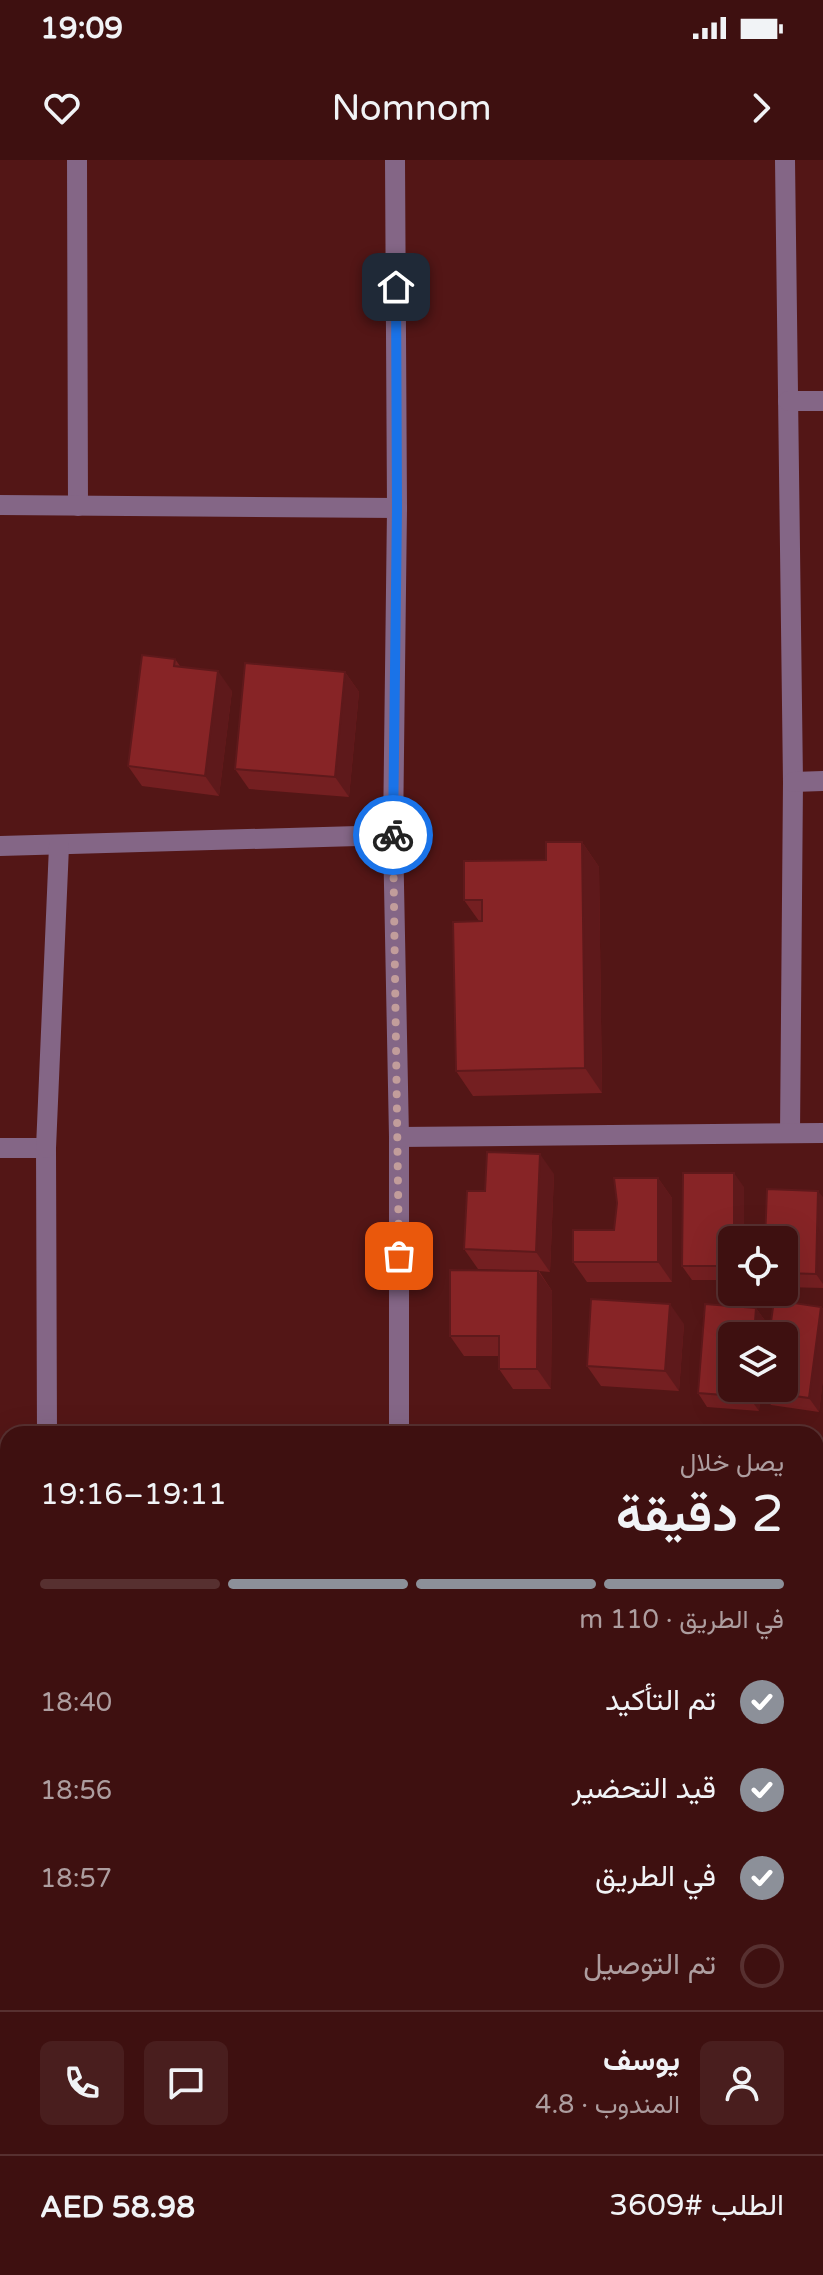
<!DOCTYPE html>
<html lang="ar">
<meta charset="utf-8">
<style>
body{margin:0;font-family:"Varela Round",Vazirmatn,sans-serif;background:#491e1e;color:#f1f3f6;direction:rtl;height:100vh;display:flex;flex-direction:column;font-size:30px;white-space:nowrap}
*{box-sizing:border-box;margin:0}
p{font-size:26px;color:#ad9d9f}
.icon{flex:none;width:44px;height:44px;fill:none;stroke:currentColor;stroke-width:2;stroke-linecap:round;stroke-linejoin:round}
.map{position:relative;flex:1;overflow:hidden;direction:ltr}
.sheet{position:absolute;left:0px;top:1266px;width:824px;height:850px;display:flex;flex-direction:column;background:#3e1010;border-radius:24px 24px 0 0;box-shadow:0 8px 32px #0002,0 0 0 2px #573030;direction:rtl}
.sheet>*{flex:none}
.fabs{position:absolute;left:718px;top:1066px;display:grid;gap:16px}
.fabs a{display:grid;place-items:center;width:80px;height:80px;border-radius:12px;background:#3e1010;box-shadow:0 8px 32px #0002,0 0 0 2px #573030;font-size:40px}
.pin{position:absolute;display:grid;place-items:center;width:68px;height:68px;color:#fff;margin:-34px;border-radius:16px;box-shadow:0 4px 12px #0006}
.courier{position:absolute;display:grid;place-items:center;width:80px;height:80px;margin:-40px;border:6px solid #1a73e8;border-radius:50%;background:#fff;color:#222;box-shadow:0 2px 10px #0007}
.head em{font-style:normal;font-weight:600}
.head div{display:flex;flex-direction:column-reverse}
.head{display:flex;align-items:center;justify-content:space-between;height:136px;padding:0 40px}
h1{font-size:52px;font-weight:600;line-height:60px}
.bar{display:grid;grid-template-columns:repeat(4,1fr);gap:12px 8px;align-content:center;height:96px;padding:0 40px}
.bar i{height:10px;border-radius:6px;background:#573030}
.bar .selected{background:#8c9099}
.bar p{grid-column:span 4}
.line{display:flex;align-items:center;gap:20px;padding:0 40px;border-top:2px solid #573030}
.line div{flex:1}
.round{display:grid;place-items:center;flex:none;width:84px;height:84px;border-radius:12px;background:#491e1e}
ol{padding:0 40px;list-style:none}
li{display:flex;align-items:center;gap:24px;height:88px}
li p{margin-inline-start:auto}
li .icon{padding:8px;border-radius:50%;background:#8c9099;color:#fff;stroke-width:4}
li:last-child{color:#ad9d9f}
li i{width:44px;height:44px;border:4px solid #573030;border-radius:50%}
.status{display:flex;justify-content:space-between;align-items:center;height:56px;padding:0 40px;background:#3e1010;direction:ltr}
.status svg{height:22px;fill:currentColor}
header{display:flex;justify-content:space-between;align-items:center;height:104px;padding:0 40px;background:#3e1010;font-size:36px;font-weight:600}
.map>svg:first-child{display:block}
</style>
<div class="status"><b>19:09</b><svg viewBox="0 0 49 12"><path d="M0 12V9h3v3zM5 12V6h3v6zM10 12V3h3v9zM15 12V0h3v12zM26 1h20v11H26zM47 4h2v5h-2z"/></svg></div>
<header><svg class="icon" aria-label="forward" viewBox="0 0 24 24"><path d="M9 5l7 7-7 7"/></svg>Nomnom<svg class="icon" aria-label="heart" viewBox="0 0 24 24"><path d="M12 20l-8-8c-3-5 5-10 8-4 3-6 11-1 8 4z"/></svg></header>
<div class="map">
<svg width="823" height="2115" viewBox="0 0 823 2115">
<rect width="100%" height="100%" fill="#531616"/>
<g fill="none" stroke-linecap="round" stroke-linejoin="round">
<g stroke="#846686" stroke-width="20">
<path d="M 77,0 L 78,346"/>
<path d="M 395,0 L 397,348 L 393,675 L 399,977 L 399,1274"/>
<path d="M 785,0 L 793,622 L 790,973"/>
<path d="M 788,241 L 823,241"/>
<path d="M 0,345 L 397,348"/>
<path d="M 793,622 L 823,621"/>
<path d="M 0,686 L 393,675"/>
<path d="M 399,977 L 823,973"/>
<path d="M 0,988 L 46,988 L 47,1274"/>
<path d="M 46,988 L 59,686"/>
<path d="M 816,1307 L 823,1307"/>
<path d="M 816,1624 L 823,1624"/>
<path d="M 0,1665 L 8,1668"/>
<path d="M 816,1994 L 823,1997"/>
<path d="M 406,2108 L 406,2115"/>
</g>
<g stroke="#da9cde" stroke-width="20">
<path d="M 0,2038 L 8,2041"/>
<path d="M 0,2105 L 23,2115"/>
<path d="M 164,2108 L 180,2115"/>
</g>
</g>
<g fill="#741f21">
<path d="M 175,499 L 180,506 L 232,531 L 219,636 L 142,626 L 128,606 Z"/>
<path d="M 345,512 L 359,532 L 349,637 L 249,629 L 235,609 Z"/>
<path d="M 582,682 L 599,707 L 602,933 L 473,936 L 456,911 L 479,761 L 464,740 Z"/>
<path d="M 554,1014 L 550,1112 L 539,1111 L 552,1131 L 551,1229 L 513,1229 L 499,1209 L 499,1196 L 464,1196 L 450,1176 L 511,1110 L 478,1109 L 464,1089 L 485,1031 Z"/>
<path d="M 658,1018 L 672,1038 L 672,1122 L 587,1122 L 573,1102 L 614,1070 Z"/>
<path d="M 744,1027 L 744,1080 L 732,1080 L 732,1120 L 692,1120 L 682,1106 Z"/>
<path d="M 823,1037 L 823,1128 L 784,1127 L 784,1080 Z"/>
<path d="M 821,1147 L 823,1149 L 823,1219 L 819,1252 L 771,1245 L 761,1231 Z"/>
<path d="M 756,1148 L 766,1162 L 732,1228 L 761,1228 L 759,1251 L 707,1247 L 698,1233 Z"/>
<path d="M 684,1164 L 679,1231 L 601,1226 L 587,1206 Z"/>
<path d="M 816,1312 L 823,1313 L 823,1464 L 816,1464 Z"/>
<path d="M 816,1472 L 823,1473 L 823,1582 L 816,1582 Z"/>
<rect x="816" y="1800" width="7" height="132"/>
</g>
<g fill="#5e191b">
<path d="M 218,511 L 232,531 L 219,636 L 205,616 Z"/>
<path d="M 345,512 L 359,532 L 349,637 L 335,617 Z"/>
<path d="M 582,682 L 599,707 L 602,933 L 585,908 Z"/>
<path d="M 540,994 L 554,1014 L 550,1112 L 536,1092 Z"/>
<path d="M 734,1013 L 744,1027 L 744,1080 L 734,1080 Z"/>
<path d="M 658,1018 L 672,1038 L 672,1122 L 658,1102 Z"/>
<path d="M 818,1031 L 823,1037 L 823,1124 L 816,1114 Z"/>
<path d="M 538,1111 L 552,1131 L 551,1229 L 537,1209 Z"/>
<path d="M 670,1144 L 684,1164 L 679,1231 L 665,1211 Z"/>
<path d="M 821,1147 L 823,1149 L 823,1219 L 819,1252 L 809,1238 Z"/>
<path d="M 756,1148 L 766,1162 L 765,1176 L 754,1176 Z"/>
<path d="M 750,1228 L 761,1228 L 759,1251 L 749,1237 Z"/>
<path d="M 0,1402 L 8,1413 L 8,1477 L 0,1551 Z"/>
<path d="M 620,2108 L 635,2108 L 636,2109 L 633,2115 L 617,2115 Z"/>
</g>
<g fill="#872426" stroke="#5e191b" stroke-width="2">
<path d="M 142,495 L 175,499 L 174,506 L 218,511 L 205,616 L 128,606 Z"/>
<path d="M 245,503 L 345,512 L 335,617 L 235,609 Z"/>
<path d="M 546,682 L 582,682 L 585,908 L 456,911 L 453,762 L 482,761 L 482,740 L 464,740 L 464,701 L 546,700 Z"/>
<path d="M 487,992 L 540,994 L 536,1092 L 464,1089 L 467,1031 L 485,1031 Z"/>
<path d="M 683,1013 L 734,1013 L 734,1080 L 732,1080 L 732,1106 L 682,1106 Z"/>
<path d="M 614,1018 L 658,1018 L 658,1102 L 573,1102 L 573,1070 L 614,1070 L 617,1043 Z"/>
<path d="M 767,1029 L 818,1031 L 816,1114 L 784,1113 L 784,1080 L 765,1080 Z"/>
<path d="M 450,1110 L 538,1111 L 537,1209 L 499,1209 L 499,1176 L 450,1176 Z"/>
<path d="M 591,1139 L 670,1144 L 665,1211 L 587,1206 Z"/>
<path d="M 774,1140 L 821,1147 L 809,1238 L 761,1231 L 762,1228 L 784,1228 L 784,1176 L 769,1176 Z"/>
<path d="M 705,1144 L 756,1148 L 754,1176 L 732,1176 L 732,1228 L 750,1228 L 749,1237 L 698,1233 Z"/>
<path d="M 816,1312 L 823,1313 L 823,1446 L 816,1445 Z"/>
<path d="M 816,1472 L 823,1473 L 823,1569 L 816,1568 Z"/>
<path d="M 816,1800 L 823,1800 L 823,1909 L 816,1908 Z"/>
<path d="M 823,2056 L 823,2115 L 725,2115 L 723,2108 L 816,2108 L 816,2058 Z"/>
<path d="M 552,2108 L 620,2108 L 617,2115 L 549,2115 Z"/>
</g>
<g fill="none" stroke-linecap="round" stroke-linejoin="round">
<path stroke="#c29d9b" stroke-width="8" stroke-dasharray="0 14.4" d="M 393,675 L 399,1096"/>
<path stroke="#1a73e8" stroke-width="10" d="M 393,675 L 397,348 L 396,127"/>
</g>
</svg>
<div class="fabs">
<a><svg class="icon" aria-label="locate" viewBox="0 0 24 24"><circle cx="12" cy="12" r="6"/><path d="M12 2v4M12 18v4M2 12h4M18 12h4"/></svg></a>
<a><svg class="icon" aria-label="layers" viewBox="0 0 24 24"><path d="M12 4l9 5-9 5-9-5zM3 14l9 5 9-5"/></svg></a>
</div>
<div class="pin" style="left:399px;top:1096px;background:#ea580c"><svg class="icon" aria-label="bag" viewBox="0 0 24 24"><path d="M5 8h14l-1 12H6zM9 8a3 3 0 0 1 6 0"/></svg></div>
<div class="pin" style="left:396px;top:127px;background:#1f2937"><svg class="icon" aria-label="home" viewBox="0 0 24 24"><path d="M3 11l9-7 9 7M6 9v11h12V9"/></svg></div>
<div class="courier" style="left:393px;top:675px"><svg class="icon" aria-label="bike" viewBox="0 0 24 24"><circle cx="6" cy="16" r="4"/><circle cx="18" cy="16" r="4"/><path d="M6 16l4-8h5l3 8M10 8l3 8H6M13 5h3"/></svg></div>
<section class="sheet">
<div class="head"><div><h1>2 دقيقة</h1><p>يصل خلال</p></div><em>19:11–19:16</em></div>
<div class="bar"><i class="selected"></i><i class="selected"></i><i class="selected"></i><i></i><p>في الطريق · 110 m</p></div>
<ol>
<li><svg class="icon" aria-label="check" viewBox="0 0 24 24"><path d="M5 12l5 5 9-10"/></svg>تم التأكيد<p>18:40</p></li>
<li><svg class="icon" aria-label="check" viewBox="0 0 24 24"><path d="M5 12l5 5 9-10"/></svg>قيد التحضير<p>18:56</p></li>
<li><svg class="icon" aria-label="check" viewBox="0 0 24 24"><path d="M5 12l5 5 9-10"/></svg>في الطريق<p>18:57</p></li>
<li><i></i>تم التوصيل</li>
</ol>
<div class="line" style="height:144px"><a class="round"><svg class="icon" aria-label="person" viewBox="0 0 24 24"><circle cx="12" cy="8" r="4"/><path d="M4 21q1-7 8-7t8 7"/></svg></a><div><b>يوسف</b><p>المندوب · 4.8</p></div><a class="round"><svg class="icon" aria-label="chat" viewBox="0 0 24 24"><path d="M4 5h16v11H9l-5 4z"/></svg></a><a class="round"><svg class="icon" aria-label="phone" viewBox="0 0 24 24"><path d="M5 4h4l2 5-3 2q2 4 5 5l2-3 5 2v4C11 20 4 13 5 4z"/></svg></a></div>
<div class="line" style="height:104px"><div>الطلب #3609</div><b>AED 58.98</b></div>
</section>
</div>
